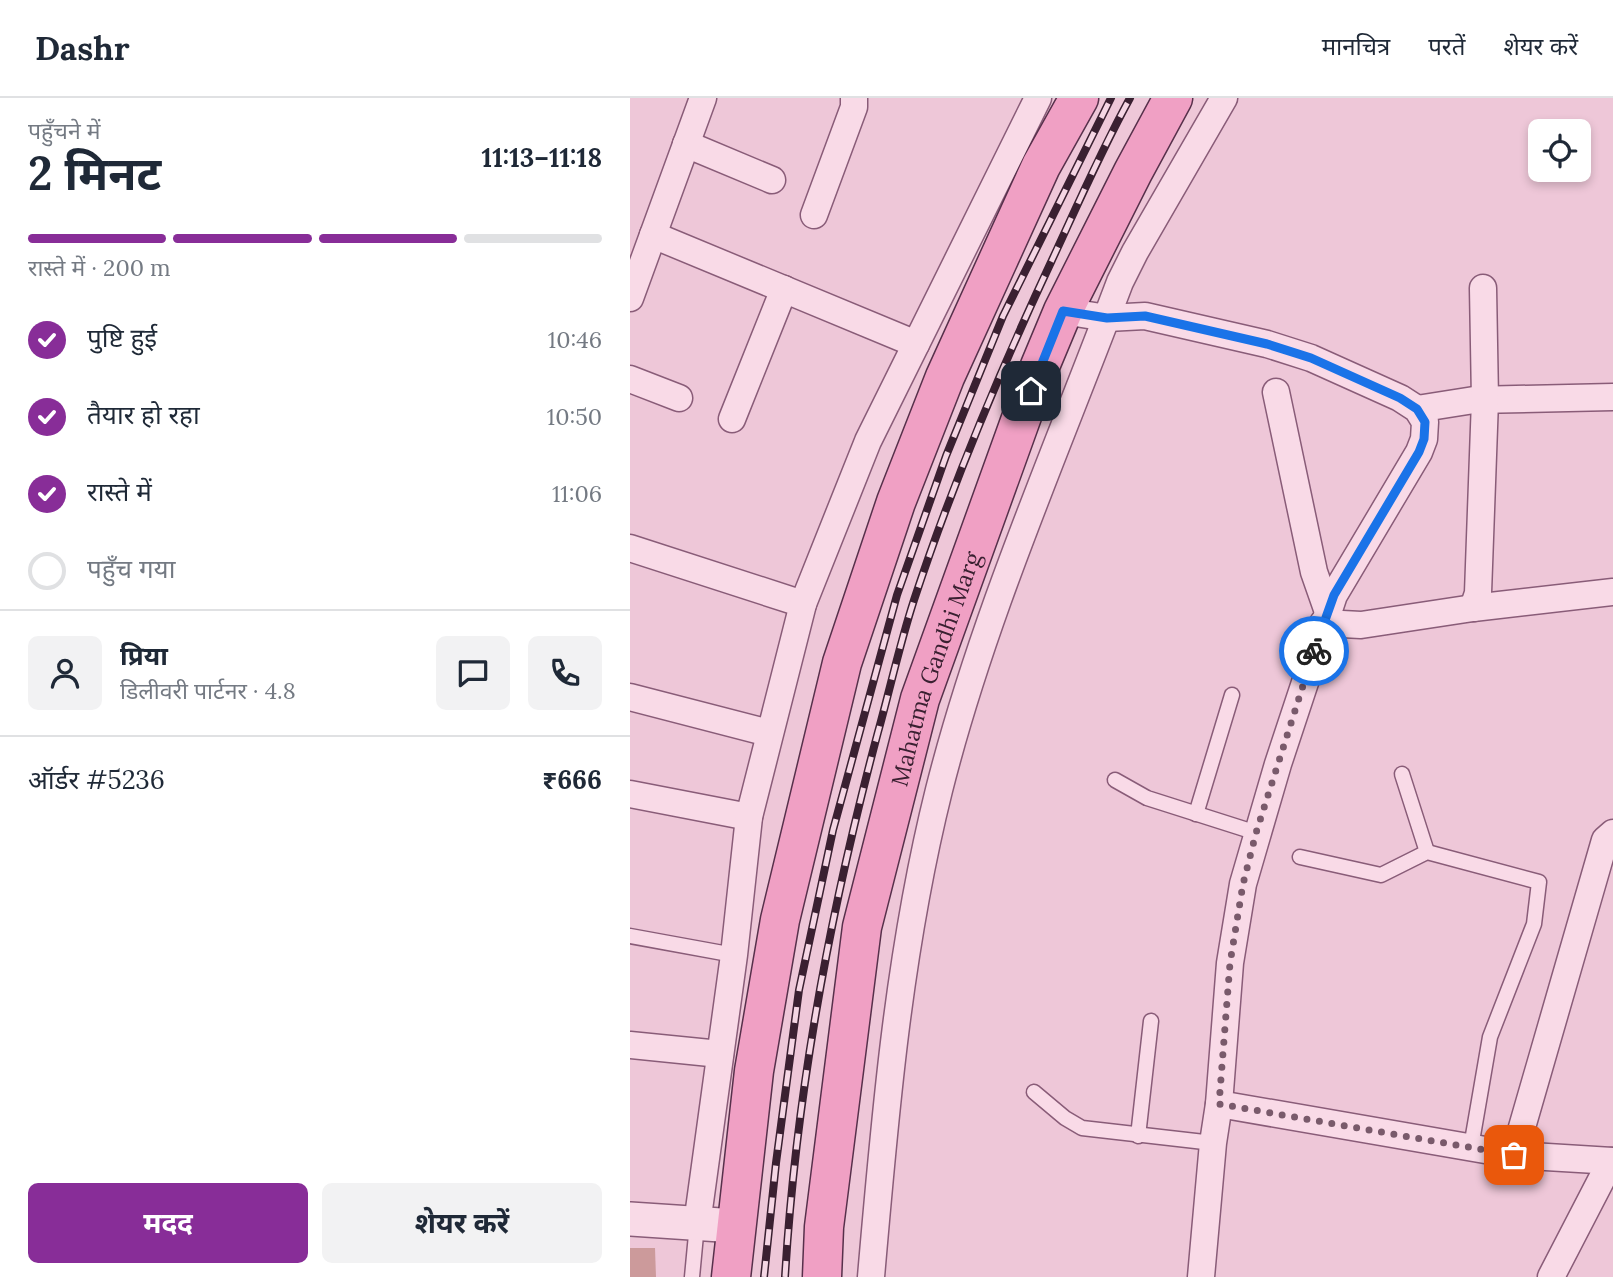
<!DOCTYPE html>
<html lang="hi">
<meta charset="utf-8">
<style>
body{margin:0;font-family:Lora,"Noto Sans Devanagari",serif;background:#f2f2f3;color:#1f2937;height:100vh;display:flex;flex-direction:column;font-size:26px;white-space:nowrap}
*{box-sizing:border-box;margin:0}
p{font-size:23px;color:#747a83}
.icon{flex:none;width:38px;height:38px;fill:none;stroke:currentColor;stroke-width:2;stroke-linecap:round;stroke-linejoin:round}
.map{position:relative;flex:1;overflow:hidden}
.sheet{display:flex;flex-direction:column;background:#fff;width:630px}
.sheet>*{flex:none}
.fabs{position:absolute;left:898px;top:21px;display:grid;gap:14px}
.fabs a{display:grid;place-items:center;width:63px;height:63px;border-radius:10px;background:#fff;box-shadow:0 4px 10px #0003;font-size:35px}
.pin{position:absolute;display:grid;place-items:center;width:60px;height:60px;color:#fff;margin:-30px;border-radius:14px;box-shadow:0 4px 10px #0006}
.courier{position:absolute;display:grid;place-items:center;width:70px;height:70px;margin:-35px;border:5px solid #1a73e8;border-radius:50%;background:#fff;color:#222;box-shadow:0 2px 9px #0007}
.overview em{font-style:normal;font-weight:700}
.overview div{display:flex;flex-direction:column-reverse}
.overview{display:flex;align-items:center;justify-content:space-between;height:119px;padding:0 28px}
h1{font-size:46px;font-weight:700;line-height:52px}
.bar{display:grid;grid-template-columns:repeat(4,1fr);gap:10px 7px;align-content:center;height:84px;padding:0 28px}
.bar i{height:9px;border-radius:5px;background:#e0e1e3}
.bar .on{background:#882d98}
.bar p{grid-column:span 4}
.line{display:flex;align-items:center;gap:18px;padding:0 28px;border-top:2px solid #e0e1e3}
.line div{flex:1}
.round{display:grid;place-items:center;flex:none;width:74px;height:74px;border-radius:10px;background:#f2f2f3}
ol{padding:0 28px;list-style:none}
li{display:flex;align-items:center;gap:21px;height:77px}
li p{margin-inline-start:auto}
li .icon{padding:7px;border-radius:50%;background:#882d98;color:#fff;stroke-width:4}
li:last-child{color:#747a83}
li i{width:38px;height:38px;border:4px solid #e0e1e3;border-radius:50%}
.primary-button{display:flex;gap:14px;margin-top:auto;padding:14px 28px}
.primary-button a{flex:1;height:80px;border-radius:10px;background:#882d98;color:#fff;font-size:28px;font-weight:700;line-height:80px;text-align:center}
.primary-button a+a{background:#f2f2f3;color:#1f2937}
header{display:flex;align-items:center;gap:42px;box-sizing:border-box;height:98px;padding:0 35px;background:#fff;border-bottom:2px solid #e0e1e3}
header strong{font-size:33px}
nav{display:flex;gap:38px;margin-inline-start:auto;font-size:24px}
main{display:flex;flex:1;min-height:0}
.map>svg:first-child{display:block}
</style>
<header>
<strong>Dashr</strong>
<nav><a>मानचित्र</a><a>परतें</a><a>शेयर करें</a></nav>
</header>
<main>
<section class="sheet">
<div class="overview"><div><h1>2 मिनट</h1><p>पहुँचने में</p></div><em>11:13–11:18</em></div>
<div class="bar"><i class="on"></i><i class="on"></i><i class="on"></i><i></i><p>रास्ते में · 200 m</p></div>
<ol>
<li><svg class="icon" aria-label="check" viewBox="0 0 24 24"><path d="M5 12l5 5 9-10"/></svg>पुष्टि हुई<p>10:46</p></li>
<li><svg class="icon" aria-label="check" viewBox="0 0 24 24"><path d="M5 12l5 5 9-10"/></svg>तैयार हो रहा<p>10:50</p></li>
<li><svg class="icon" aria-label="check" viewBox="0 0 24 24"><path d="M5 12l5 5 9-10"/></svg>रास्ते में<p>11:06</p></li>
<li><i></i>पहुँच गया</li>
</ol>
<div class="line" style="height:126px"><a class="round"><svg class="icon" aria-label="person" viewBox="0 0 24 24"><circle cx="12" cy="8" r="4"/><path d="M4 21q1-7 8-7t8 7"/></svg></a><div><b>प्रिया</b><p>डिलीवरी पार्टनर · 4.8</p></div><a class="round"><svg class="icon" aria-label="chat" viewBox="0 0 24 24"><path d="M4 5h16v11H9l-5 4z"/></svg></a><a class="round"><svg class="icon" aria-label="phone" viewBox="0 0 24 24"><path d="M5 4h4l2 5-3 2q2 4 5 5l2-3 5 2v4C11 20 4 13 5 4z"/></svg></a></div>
<div class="line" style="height:91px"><div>ऑर्डर #5236</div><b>₹666</b></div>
<div class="primary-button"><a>मदद</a><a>शेयर करें</a></div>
</section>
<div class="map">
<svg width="983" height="1179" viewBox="0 0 983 1179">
<rect width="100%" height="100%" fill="#eec7d8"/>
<path fill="#cc9a9b" d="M 0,1150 L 25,1150 L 26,1179 L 0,1179 Z"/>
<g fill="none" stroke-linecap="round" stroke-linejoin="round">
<defs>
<g id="service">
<path d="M 772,676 L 797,754"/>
<path d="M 485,682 L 517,700 L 627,735"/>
<path d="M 566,716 L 602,597"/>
<path d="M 670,759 L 751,777 L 797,754 L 909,784 L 904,826 L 860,939 L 841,1049"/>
<path d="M 0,838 L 104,857"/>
<path d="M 404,994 L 435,1020 L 452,1030 L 583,1045"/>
<path d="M 508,1038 L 521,923"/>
<path d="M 62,1179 L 67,1126"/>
</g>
<g id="minor">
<path d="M 56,46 L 142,82"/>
<path d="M 184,117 L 224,9 L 224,0"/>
<path d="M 23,137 L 286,246"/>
<path d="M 0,200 L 73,0"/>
<path d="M 433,213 L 477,220 L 515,218 L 637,246 L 681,260 L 770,300 L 787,311 L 795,324 L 794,341 L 789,354 L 704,497 L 648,666 L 613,786 L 600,865 L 589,1006 L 583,1045 L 571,1179"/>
<path d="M 0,281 L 49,300"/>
<path d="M 646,294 L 684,474 L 698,514"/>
<path d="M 787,311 L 844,302 L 983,299"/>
<path d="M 102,321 L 154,191"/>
<path d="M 0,450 L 173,506"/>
<path d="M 843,510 L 848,495 L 855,302 L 853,190"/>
<path d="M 693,525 L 731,527 L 843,510 L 983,494"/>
<path d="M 0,599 L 139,635"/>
<path d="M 0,696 L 119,719"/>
<path d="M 0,947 L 90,956"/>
<path d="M 589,1006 L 884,1057 L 983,1063"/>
<path d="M 884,1057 L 975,742 L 983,735"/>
<path d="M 67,1126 L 104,857 L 119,719 L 173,506 L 238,343 L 408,0"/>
<path d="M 241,1179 C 255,1016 269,852 309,692 C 353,518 427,352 490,184 L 505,154 L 594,0"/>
<path d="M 921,1179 L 981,1063"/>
</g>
<path id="tertiary" d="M 0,1121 L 106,1128"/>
<g id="primary">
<path d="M 101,1179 L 124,973 L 150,822 L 212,565 L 266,404 L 315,279 L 411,68 L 449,0"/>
<path id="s1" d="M 192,1179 L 194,1129 L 232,829 L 290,601 L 410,268 L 433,213 L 503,74 L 543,0"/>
</g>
</defs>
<use href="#service" stroke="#895c78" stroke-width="17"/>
<use href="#minor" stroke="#895c78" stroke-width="29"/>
<use href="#tertiary" stroke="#895c78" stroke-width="36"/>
<use href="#primary" stroke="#57304b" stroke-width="41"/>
<use href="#service" stroke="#f9dae7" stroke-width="14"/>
<use href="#minor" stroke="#f9dae7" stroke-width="26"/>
<use href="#tertiary" stroke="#f9dae7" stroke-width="33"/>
<use href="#primary" stroke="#f0a0c4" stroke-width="38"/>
<defs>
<g id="rail">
<path d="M 134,1179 L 146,1065 L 169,892 L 203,732 L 267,497 L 316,358 L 373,218 L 481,0"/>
<path d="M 155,1179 C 166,995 200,813 248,634 C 260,591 270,545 284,502 C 322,387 370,273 422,162 C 447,108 471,53 500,0"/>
</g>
</defs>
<use href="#rail" stroke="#3a2031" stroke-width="8"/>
<use href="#rail" stroke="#f5d6e4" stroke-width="5" stroke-dasharray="16" stroke-linecap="butt"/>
</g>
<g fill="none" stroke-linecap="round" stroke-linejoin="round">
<path stroke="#795a6b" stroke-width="7" stroke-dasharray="0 12.6" d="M 684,553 L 626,735 L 613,786 L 600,865 L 589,1006 L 884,1057"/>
<path stroke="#1a73e8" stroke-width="9" d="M 401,293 L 433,213 L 477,220 L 515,218 L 637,246 L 681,260 L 770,300 L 787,311 L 795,324 L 794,341 L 789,354 L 704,497 L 684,553"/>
</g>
<g text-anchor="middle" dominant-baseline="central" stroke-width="5" stroke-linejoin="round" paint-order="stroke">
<g font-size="23" fill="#3a2031" stroke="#f5d6e4">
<text stroke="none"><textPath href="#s1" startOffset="621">Mahatma Gandhi Marg</textPath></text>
</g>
</g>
</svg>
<div class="fabs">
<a><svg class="icon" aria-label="locate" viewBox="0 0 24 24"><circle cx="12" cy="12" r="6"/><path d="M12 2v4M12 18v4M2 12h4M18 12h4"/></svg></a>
</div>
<div class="pin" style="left:884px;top:1057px;background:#ea580c"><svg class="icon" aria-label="bag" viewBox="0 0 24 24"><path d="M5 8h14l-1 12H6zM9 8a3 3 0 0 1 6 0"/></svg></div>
<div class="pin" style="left:401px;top:293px;background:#1f2937"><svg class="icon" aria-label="home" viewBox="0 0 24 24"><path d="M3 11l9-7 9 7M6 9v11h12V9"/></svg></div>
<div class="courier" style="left:684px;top:553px"><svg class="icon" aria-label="bike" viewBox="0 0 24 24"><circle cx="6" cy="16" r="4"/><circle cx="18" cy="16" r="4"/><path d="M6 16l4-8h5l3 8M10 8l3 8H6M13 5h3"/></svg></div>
</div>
</main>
